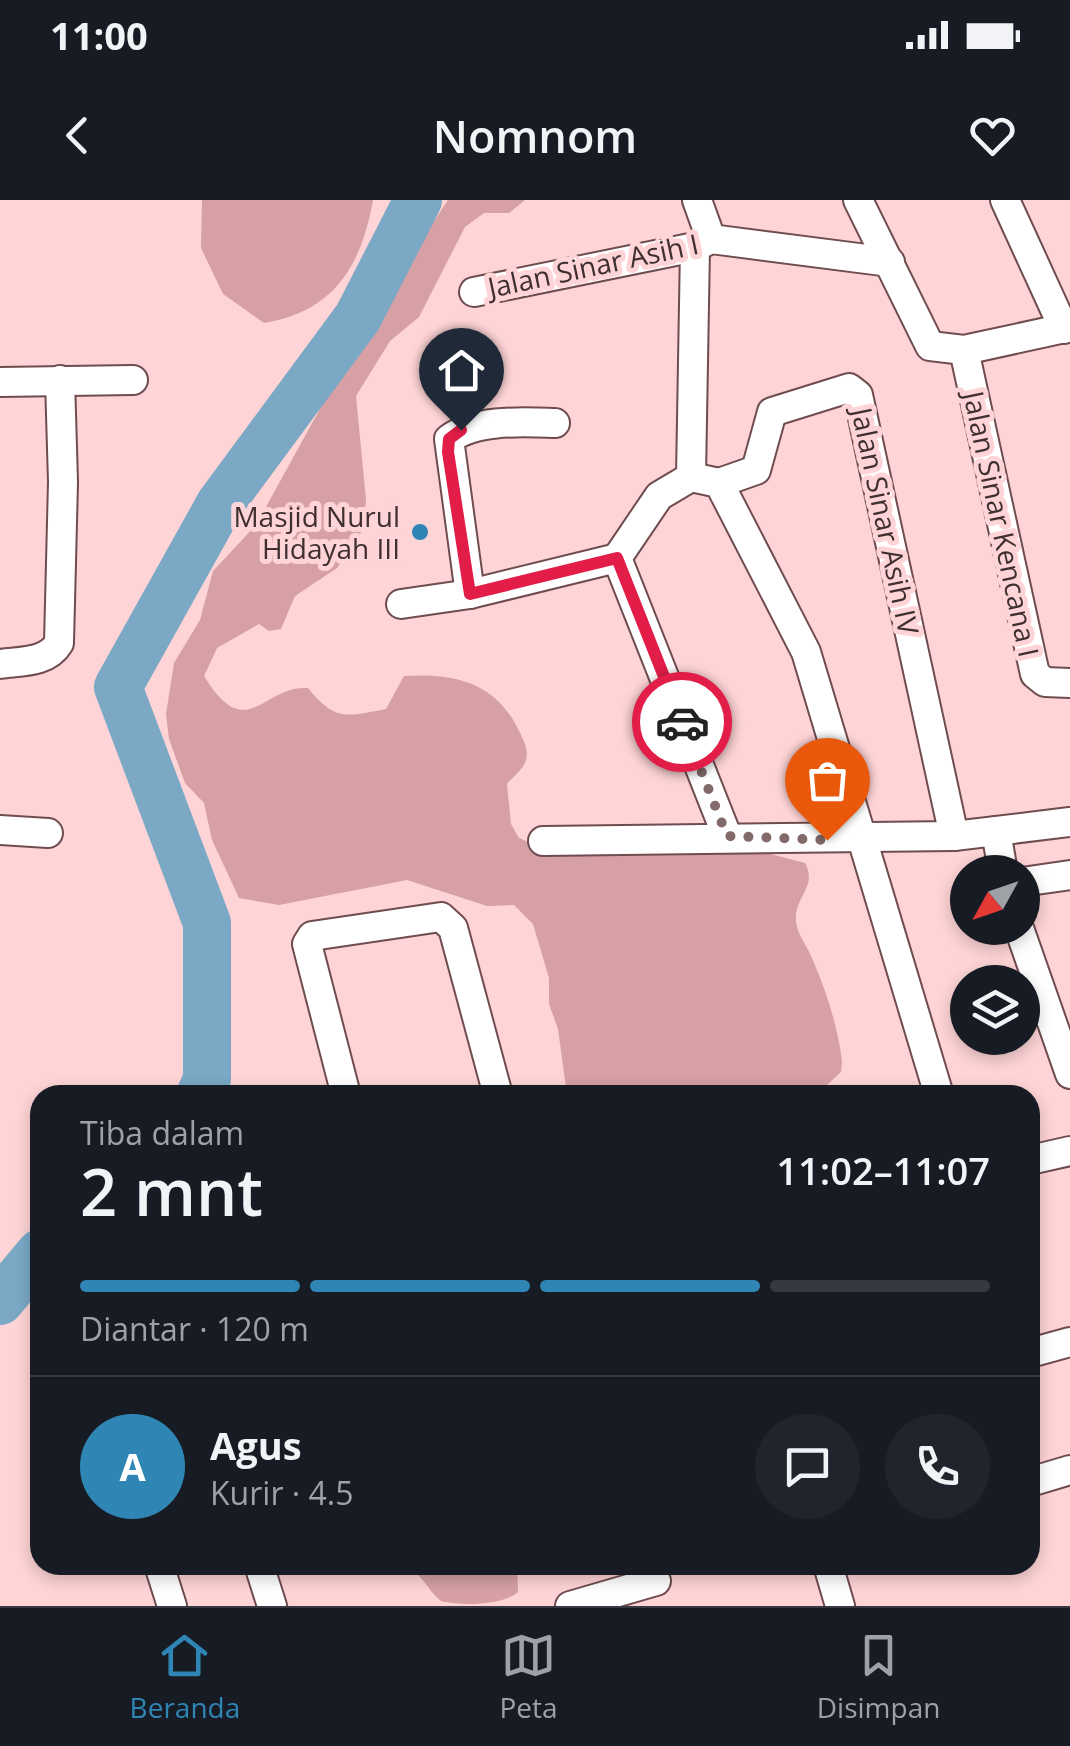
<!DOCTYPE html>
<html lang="id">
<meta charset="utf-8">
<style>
body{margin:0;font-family:"Open Sans",sans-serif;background:#20242c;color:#f1f3f6;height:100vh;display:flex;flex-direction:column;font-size:38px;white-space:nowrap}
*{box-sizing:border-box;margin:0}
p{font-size:32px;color:#9ea1a6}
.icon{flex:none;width:55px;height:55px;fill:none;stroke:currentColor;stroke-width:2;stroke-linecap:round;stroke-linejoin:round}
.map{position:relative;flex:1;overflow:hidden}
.details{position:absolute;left:30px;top:885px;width:1010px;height:490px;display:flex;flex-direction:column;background:#171b24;border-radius:30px;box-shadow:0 5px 15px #0003}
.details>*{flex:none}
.needle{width:65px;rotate:230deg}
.tools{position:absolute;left:950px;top:655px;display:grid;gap:20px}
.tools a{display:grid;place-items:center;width:90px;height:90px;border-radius:50%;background:#171b24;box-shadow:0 5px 15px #0003;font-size:50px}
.pin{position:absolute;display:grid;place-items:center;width:85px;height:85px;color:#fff;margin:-102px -42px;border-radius:50% 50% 50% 0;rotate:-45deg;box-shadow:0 0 10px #0007}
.pin .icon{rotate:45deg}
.courier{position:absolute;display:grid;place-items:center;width:100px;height:100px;margin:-50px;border:8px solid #e11d48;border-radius:50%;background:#fff;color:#222;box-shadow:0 2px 12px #0007}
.head em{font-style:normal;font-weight:600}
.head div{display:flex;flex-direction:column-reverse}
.head{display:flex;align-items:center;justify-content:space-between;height:170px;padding:0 50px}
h1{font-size:65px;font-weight:600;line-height:75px}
.bar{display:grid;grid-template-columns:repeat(4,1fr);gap:15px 10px;align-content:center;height:120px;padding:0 50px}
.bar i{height:12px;border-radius:8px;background:#363941}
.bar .selected{background:#2f86b5}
.bar p{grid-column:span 4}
.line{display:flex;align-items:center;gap:25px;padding:0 50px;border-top:2px solid #363941}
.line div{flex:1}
.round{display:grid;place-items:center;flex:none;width:105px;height:105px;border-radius:52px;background:#20242c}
.status{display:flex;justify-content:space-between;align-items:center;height:70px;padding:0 50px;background:#171b24;direction:ltr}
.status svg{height:28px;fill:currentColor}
header{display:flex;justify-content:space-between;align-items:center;height:130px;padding:0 50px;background:#171b24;font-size:45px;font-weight:600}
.tab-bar{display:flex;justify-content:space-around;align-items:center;height:140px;border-top:2px solid #363941;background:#171b24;font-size:28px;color:#9ea1a6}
.tab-bar a{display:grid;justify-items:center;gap:5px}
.tab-bar .selected{color:#2f86b5}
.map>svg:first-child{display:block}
</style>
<div class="status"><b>11:00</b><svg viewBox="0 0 49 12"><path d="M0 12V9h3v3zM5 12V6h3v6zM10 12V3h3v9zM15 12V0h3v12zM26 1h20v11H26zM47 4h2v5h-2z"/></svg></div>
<header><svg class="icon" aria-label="back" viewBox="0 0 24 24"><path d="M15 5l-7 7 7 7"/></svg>Nomnom<svg class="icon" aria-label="heart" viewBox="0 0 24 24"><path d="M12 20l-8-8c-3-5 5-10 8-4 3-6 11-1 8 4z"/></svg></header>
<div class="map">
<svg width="1070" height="1406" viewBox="0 0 1070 1406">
<rect width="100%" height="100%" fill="#fed4d6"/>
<g fill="#d6a0a4">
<path d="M 202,0 L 373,0 C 361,67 334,111 264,123 L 223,94 L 201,48 Z"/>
<path d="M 448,0 L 525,0 L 509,13 L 484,13 L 465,27 L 419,117 L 390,141 L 356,196 L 366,300 L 364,328 L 337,368 L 295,396 L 281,429 L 269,431 L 259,424 L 217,448 L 204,476 C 247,546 262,485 308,488 C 335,521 345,517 386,509 L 404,476 C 454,473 495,482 518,529 C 523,539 529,549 526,560 C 524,569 513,576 507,584 L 511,624 L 519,638 L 552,652 L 728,643 L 805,663 C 818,687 794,697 796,721 C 797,734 806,744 811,756 C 825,787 838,827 842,861 L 841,872 L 816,895 L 567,895 L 558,829 L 549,804 L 549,778 L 533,724 L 514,705 L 487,706 L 407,680 L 279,705 L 239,698 L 212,640 L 204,603 L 185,583 L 169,539 L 166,514 L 174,463 L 200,420 L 213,371 L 256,325 L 370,118 Z"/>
<path d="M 401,1365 L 517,1365 L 518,1392 C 502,1406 461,1406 441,1401 C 424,1387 426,1375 401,1365 Z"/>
</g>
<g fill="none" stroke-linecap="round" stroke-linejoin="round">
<g stroke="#7aa8c5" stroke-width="48">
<path d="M 200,895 L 207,879 L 207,723 L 118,487 L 220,304 L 358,117 L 418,0"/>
<path d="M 0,1101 L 40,1053"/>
</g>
<defs>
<g id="minor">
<path d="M 697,0 L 711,39"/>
<path d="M 858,0 L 930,146 L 964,150 L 1070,127"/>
<path d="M 1005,0 L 1064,129"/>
<path d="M 474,92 L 695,47 L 711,39 L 890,62"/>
<path d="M 964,150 L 1035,474 L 1045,482 L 1070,483"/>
<path d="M 0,182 L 133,180"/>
<path d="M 691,277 L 719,283 L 806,452 L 939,895"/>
<path d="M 691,277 L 695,47"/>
<path d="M 719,283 L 756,270 L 772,212 L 849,188 L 858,195 L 954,636"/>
<path d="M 617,358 L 727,636"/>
<path d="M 617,358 L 659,296 L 691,277"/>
<path d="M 470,394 L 449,239 C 476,219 522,222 555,223"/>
<path d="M 401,404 L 470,394 L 617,358"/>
<path d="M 0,464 C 22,461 47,463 59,443 L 63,282 L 60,180"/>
<path d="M 0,630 L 48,633"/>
<path d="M 996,631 L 1003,672"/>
<path d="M 543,641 L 954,636 L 1070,622"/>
<path d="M 1022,682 L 1070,675"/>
<path d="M 1019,728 L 1070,874"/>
<path d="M 346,895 L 307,744 L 312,736 L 441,717 L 453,728 L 498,895"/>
<path d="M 1030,960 L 1070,951"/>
<path d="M 1030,1153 L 1070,1142"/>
<path d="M 1030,1282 L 1070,1270"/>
<path d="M 159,1365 L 172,1406"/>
<path d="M 259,1365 L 272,1406"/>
<path d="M 828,1365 L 840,1406"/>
<path d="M 570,1406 L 656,1381"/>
</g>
</defs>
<use href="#minor" stroke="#6f4c4f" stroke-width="32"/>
<use href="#minor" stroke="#fff" stroke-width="28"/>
</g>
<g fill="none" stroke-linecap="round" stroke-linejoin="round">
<path stroke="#82696a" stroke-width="10" stroke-dasharray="0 18" d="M 682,522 L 727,636 L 827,640"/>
<path stroke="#e11d48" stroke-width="12" d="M 461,230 L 449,239 L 448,252 L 470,394 L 617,358 L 682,522"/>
</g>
<circle fill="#2f86b5" stroke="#fed4d6" stroke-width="4" cx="420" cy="332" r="10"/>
<g text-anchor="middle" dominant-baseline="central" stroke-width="10" stroke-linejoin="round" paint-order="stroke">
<g font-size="28" fill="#3f2f30" stroke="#fed4d6">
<text transform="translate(593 65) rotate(-12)">Jalan Sinar Asih I</text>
<text transform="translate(886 321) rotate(78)">Jalan Sinar Asih IV</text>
<text transform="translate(1002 324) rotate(78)">Jalan Sinar Kencana I</text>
</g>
<g font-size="28" fill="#3f2f30" stroke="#fed4d6" text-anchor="end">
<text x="400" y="316">Masjid Nurul<tspan x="400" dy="32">Hidayah III</tspan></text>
</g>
</g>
</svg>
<div class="tools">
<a><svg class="needle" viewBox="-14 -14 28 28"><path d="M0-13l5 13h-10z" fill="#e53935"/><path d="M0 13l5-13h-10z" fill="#9ea1a6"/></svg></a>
<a><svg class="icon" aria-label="layers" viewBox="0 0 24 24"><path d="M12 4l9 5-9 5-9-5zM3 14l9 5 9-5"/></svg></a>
</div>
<div class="pin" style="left:827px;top:640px;background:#ea580c"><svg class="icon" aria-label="bag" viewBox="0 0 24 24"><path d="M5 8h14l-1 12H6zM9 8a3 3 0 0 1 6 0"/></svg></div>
<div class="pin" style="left:461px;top:230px;background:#1f2937"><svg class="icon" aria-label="home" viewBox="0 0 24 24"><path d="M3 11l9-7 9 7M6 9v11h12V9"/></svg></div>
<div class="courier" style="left:682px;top:522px"><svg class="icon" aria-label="car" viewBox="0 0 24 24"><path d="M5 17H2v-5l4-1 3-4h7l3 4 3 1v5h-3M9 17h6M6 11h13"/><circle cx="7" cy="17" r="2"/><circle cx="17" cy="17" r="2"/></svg></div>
<section class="details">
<div class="head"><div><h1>2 mnt</h1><p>Tiba dalam</p></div><em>11:02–11:07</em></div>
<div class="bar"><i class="selected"></i><i class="selected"></i><i class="selected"></i><i></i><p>Diantar · 120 m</p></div>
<div class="line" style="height:180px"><b class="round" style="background:#2f86b5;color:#fff">A</b><div><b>Agus</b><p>Kurir · 4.5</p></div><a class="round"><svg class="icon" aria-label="chat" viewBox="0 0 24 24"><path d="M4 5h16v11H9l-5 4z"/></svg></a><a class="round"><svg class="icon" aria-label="phone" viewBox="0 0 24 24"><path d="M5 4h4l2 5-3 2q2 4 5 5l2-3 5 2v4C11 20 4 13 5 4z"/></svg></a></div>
</section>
</div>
<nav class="tab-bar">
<a class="selected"><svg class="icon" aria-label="home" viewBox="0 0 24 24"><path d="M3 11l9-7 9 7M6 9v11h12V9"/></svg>Beranda</a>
<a><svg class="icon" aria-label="map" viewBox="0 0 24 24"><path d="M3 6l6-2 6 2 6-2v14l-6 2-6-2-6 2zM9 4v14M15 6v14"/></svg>Peta</a>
<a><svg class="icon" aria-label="saved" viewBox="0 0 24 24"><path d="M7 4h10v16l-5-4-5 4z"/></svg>Disimpan</a>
</nav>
